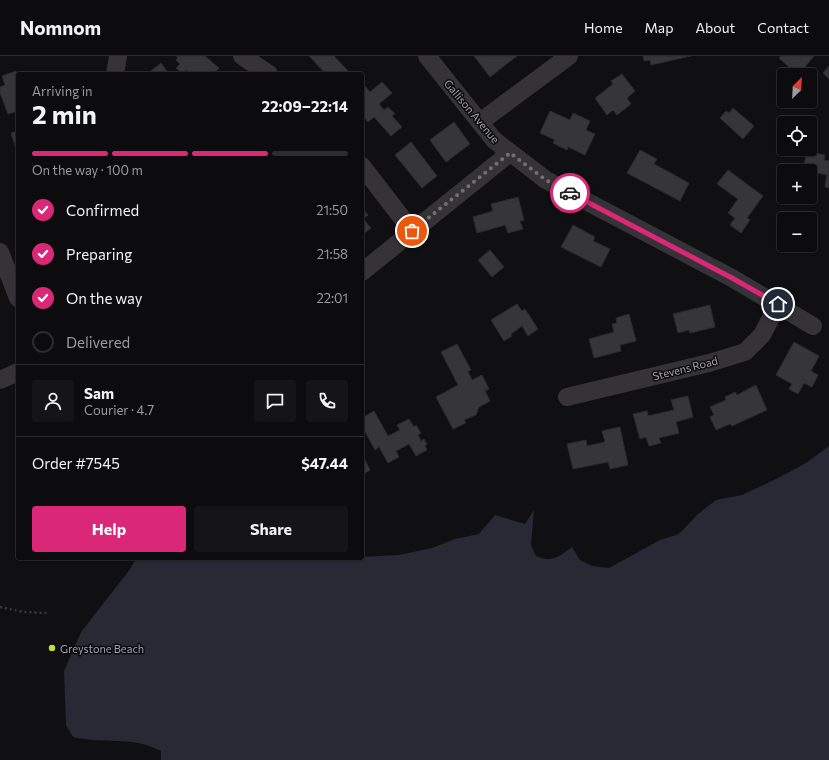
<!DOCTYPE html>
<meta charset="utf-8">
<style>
body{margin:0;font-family:Commissioner,sans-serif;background:#151416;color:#f1f3f6;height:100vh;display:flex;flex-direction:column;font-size:15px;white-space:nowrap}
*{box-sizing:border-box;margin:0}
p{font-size:13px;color:#9a9b9d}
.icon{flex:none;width:22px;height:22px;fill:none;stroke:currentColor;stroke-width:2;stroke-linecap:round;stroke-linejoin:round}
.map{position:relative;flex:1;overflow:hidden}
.drawer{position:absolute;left:16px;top:16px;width:348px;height:488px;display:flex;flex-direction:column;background:#0c0b0d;border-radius:4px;box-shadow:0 1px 3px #0004,0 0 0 1px #2c2b2e}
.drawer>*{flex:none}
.needle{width:26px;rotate:24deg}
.tools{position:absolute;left:777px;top:12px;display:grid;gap:8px}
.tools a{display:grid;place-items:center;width:40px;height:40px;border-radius:4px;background:#0c0b0d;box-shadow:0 1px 3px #0004,0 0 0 1px #2c2b2e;font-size:20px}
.pin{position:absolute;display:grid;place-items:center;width:34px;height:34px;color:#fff;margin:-17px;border:2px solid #fff;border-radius:50%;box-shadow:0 1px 4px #0007}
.courier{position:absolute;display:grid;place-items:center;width:40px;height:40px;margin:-20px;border:3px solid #db2777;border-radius:50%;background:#fff;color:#222;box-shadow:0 1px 5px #0007}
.overview em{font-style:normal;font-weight:700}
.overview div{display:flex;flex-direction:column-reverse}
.overview{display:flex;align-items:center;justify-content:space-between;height:68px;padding:0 16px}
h1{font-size:26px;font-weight:700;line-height:30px}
.bar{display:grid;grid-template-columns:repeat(4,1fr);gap:6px 4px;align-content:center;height:48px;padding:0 16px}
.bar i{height:5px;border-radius:3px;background:#2c2b2e}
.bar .selected{background:#db2777}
.bar p{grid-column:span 4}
.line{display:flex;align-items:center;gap:10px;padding:0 16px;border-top:1px solid #2c2b2e}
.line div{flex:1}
.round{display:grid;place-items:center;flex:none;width:42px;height:42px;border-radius:4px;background:#151416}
ol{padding:0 16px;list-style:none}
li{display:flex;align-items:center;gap:12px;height:44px}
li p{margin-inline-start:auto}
li .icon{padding:4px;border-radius:50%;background:#db2777;color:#fff;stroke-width:4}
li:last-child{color:#9a9b9d}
li i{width:22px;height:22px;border:2px solid #2c2b2e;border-radius:50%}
.primary-button{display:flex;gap:8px;margin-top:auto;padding:8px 16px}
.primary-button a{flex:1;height:46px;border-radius:4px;background:#db2777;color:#fff;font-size:16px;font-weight:700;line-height:46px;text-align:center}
.primary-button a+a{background:#151416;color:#f1f3f6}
header{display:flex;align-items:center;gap:24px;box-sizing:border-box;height:56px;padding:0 20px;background:#0c0b0d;border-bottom:1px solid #2c2b2e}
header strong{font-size:19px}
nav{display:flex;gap:22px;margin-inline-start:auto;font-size:14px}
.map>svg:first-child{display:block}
</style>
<header>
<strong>Nomnom</strong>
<nav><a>Home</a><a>Map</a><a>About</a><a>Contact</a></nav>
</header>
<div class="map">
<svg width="829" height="704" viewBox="0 0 829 704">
<rect width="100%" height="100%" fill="#100f11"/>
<path fill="#292935" d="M 829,390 L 829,704 L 161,704 L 161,695 C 135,680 101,688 73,681 L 66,669 L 64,615 L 81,576 L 131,512 L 136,502 L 362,502 L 362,501 L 399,499 L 432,492 L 455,483 L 479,478 L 495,459 L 525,468 L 534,454 L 531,489 L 536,500 C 552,507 558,501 572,491 L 580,504 L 592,510 L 609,512 L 660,484 L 679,478 L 698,458 L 716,444 L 742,439 L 776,423 L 806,407 Z"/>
<g fill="#363538" stroke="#2b2a2c">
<path d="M 176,0 L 205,0 L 219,12 L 213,18 L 191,18 L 186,14 L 183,18 L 176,12 L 180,8 L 176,4 L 178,1 Z"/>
<path d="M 309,0 L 334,0 L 351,18 L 326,18 Z"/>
<path d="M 474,0 L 517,0 L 490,21 Z"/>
<path d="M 643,0 L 691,0 L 651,9 L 650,4 L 644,5 Z"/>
<path d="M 781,0 L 814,0 L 798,19 L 779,2 Z"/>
<path d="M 161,7 L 169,18 L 147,18 Z"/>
<path d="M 829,10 L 829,23 L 823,17 Z"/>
<path d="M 16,15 L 18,21 L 18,55 L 8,58 L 0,37 L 0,31 L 5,29 L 2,20 Z"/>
<path d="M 622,18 L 635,35 L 627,42 L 631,48 L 617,59 L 613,54 L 607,59 L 595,42 L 613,28 L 611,25 Z"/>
<path d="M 382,26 L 392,37 L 379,48 L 384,54 L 388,51 L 395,58 L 392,60 L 402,71 L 391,80 L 374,61 L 368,66 L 362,59 L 362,33 L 365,30 L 370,36 Z"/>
<path d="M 733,52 L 754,70 L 743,83 L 720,62 L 726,55 L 729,57 Z"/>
<path d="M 550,55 L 570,64 L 573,57 L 590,65 L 586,74 L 595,78 L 585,99 L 568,91 L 567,94 L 553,87 L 555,84 L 540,77 Z"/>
<path d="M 454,66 L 470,88 L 446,106 L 430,84 Z"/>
<path d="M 18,75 L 18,99 L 11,77 Z"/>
<path d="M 411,86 L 437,120 L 422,132 L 395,99 Z"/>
<path d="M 640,94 L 657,103 L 654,108 L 689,127 L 680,145 L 627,117 Z"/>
<path d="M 807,95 L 825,99 L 824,104 L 829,105 L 829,132 L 825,131 L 827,119 L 803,114 Z"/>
<path d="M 728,114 L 763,140 L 747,162 L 750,164 L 741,177 L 730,169 L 735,162 L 728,157 L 738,143 L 717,128 Z"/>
<path d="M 518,141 L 524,164 L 520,165 L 523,173 L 508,177 L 505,169 L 477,177 L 473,161 L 493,155 L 491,148 Z"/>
<path d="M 362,152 L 368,159 L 363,163 L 371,172 L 362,179 Z"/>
<path d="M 573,169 L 595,181 L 593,185 L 610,193 L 601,211 L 561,191 Z"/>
<path d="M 490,194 L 504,211 L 492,221 L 478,204 Z"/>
<path d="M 517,248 L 522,255 L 525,253 L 538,273 L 528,280 L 522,270 L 511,278 L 512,280 L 504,285 L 491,264 Z"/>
<path d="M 710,249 L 715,271 L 690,277 L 689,274 L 678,277 L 673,258 Z"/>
<path d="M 629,258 L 636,285 L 620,289 L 621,295 L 594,302 L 589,283 L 614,276 L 612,268 L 617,267 L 616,262 Z"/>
<path d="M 794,286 L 819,300 L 811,315 L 818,319 L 812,331 L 804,327 L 798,338 L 789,333 L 792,328 L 776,319 Z"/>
<path d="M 457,288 L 471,314 L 468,315 L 472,324 L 482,319 L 489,333 L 485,335 L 490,345 L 479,351 L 476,359 L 464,364 L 466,367 L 453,373 L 436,341 L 458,329 L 441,296 Z"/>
<path d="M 756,329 L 767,354 L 732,370 L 730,368 L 716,374 L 710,361 L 714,359 L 710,351 L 726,344 L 725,341 L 735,336 L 737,339 Z"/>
<path d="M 688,340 L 693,361 L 676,366 L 679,377 L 659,382 L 661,387 L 649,390 L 646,381 L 640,383 L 633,358 L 647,355 L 648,360 L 674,354 L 671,344 Z"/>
<path d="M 374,355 L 388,380 L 400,374 L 397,369 L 409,363 L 414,371 L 416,369 L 421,377 L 418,379 L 421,385 L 424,383 L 427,388 L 425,390 L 427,394 L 416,400 L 409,388 L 396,395 L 399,401 L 388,407 L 379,391 L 375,394 L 362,370 L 362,362 Z"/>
<path d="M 620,371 L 628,409 L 610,413 L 608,406 L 573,413 L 567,388 L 586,384 L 587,390 L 605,386 L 602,375 Z"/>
<path d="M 362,398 L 370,414 L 362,419 Z"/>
</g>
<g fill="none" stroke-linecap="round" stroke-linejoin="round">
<path stroke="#3a393e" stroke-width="2.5" stroke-dasharray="2 3" stroke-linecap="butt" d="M 0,551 L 23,556 L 49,557"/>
<g stroke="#353337" stroke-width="18">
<path d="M 242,0 L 269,18"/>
<path d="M 427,0 L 494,84 L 546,124 L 732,222 L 813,270"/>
<path d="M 115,18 L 118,0"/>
<path d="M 480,66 L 569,0"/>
<path d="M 362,110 L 412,175"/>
<path d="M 0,196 L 18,242"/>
<path d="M 362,216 L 510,97"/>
<path d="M 0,324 L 18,316"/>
<path d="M 567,341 L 709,307 L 745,296 L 762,279 L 778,248"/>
</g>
</g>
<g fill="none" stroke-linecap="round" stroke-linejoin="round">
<path stroke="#716f78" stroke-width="4" stroke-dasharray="0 7.2" d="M 412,175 L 510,97 L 546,124 L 570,137"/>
<path stroke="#db2777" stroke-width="5" d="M 570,137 L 732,222 L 778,248"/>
</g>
<circle fill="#bbe038" stroke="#0b0b0c" stroke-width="1.5" cx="52" cy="592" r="4"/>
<g text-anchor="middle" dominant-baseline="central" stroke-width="3" stroke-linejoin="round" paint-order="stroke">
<g font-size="11" fill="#a5a2b0" stroke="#0b0b0c">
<text transform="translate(472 55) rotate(50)">Gallison Avenue</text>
<text transform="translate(685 312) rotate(-14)">Stevens Road</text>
</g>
<g font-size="11" fill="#a5a2b0" stroke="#0b0b0c" text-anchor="start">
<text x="60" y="592">Greystone Beach</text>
</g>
</g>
</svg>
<div class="tools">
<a><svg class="needle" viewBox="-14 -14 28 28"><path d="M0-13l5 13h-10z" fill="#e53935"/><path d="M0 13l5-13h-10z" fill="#9a9b9d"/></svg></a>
<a><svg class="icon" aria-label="locate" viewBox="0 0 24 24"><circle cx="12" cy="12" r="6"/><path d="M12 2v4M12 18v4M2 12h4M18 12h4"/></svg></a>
<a>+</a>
<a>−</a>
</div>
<div class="pin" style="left:412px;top:175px;background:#ea580c"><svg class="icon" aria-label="bag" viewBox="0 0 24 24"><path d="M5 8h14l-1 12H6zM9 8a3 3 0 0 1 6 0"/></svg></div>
<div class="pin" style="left:778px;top:248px;background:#1f2937"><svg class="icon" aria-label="home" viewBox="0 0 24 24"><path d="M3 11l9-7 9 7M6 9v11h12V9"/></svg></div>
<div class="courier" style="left:570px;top:137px"><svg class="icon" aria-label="car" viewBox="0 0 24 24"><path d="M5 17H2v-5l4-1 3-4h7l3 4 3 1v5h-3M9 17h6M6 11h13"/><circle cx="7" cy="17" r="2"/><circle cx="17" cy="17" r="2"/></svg></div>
<section class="drawer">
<div class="overview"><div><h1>2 min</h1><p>Arriving in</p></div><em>22:09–22:14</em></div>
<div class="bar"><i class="selected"></i><i class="selected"></i><i class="selected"></i><i></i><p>On the way · 100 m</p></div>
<ol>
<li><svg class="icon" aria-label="check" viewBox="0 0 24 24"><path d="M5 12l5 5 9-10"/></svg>Confirmed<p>21:50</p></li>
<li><svg class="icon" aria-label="check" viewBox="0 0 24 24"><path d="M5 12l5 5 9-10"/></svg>Preparing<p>21:58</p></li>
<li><svg class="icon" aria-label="check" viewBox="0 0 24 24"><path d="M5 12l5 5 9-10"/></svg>On the way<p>22:01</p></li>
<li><i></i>Delivered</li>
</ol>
<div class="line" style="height:72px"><a class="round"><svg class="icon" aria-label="person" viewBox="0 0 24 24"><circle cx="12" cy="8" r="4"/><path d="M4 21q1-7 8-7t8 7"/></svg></a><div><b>Sam</b><p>Courier · 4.7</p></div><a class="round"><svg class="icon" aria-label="chat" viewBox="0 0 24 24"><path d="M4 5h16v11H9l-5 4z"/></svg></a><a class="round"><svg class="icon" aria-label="phone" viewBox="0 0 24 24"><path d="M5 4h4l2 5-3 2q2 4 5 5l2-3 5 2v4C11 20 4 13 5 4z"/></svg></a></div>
<div class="line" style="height:52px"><div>Order #7545</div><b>$47.44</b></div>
<div class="primary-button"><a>Help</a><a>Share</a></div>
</section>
</div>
